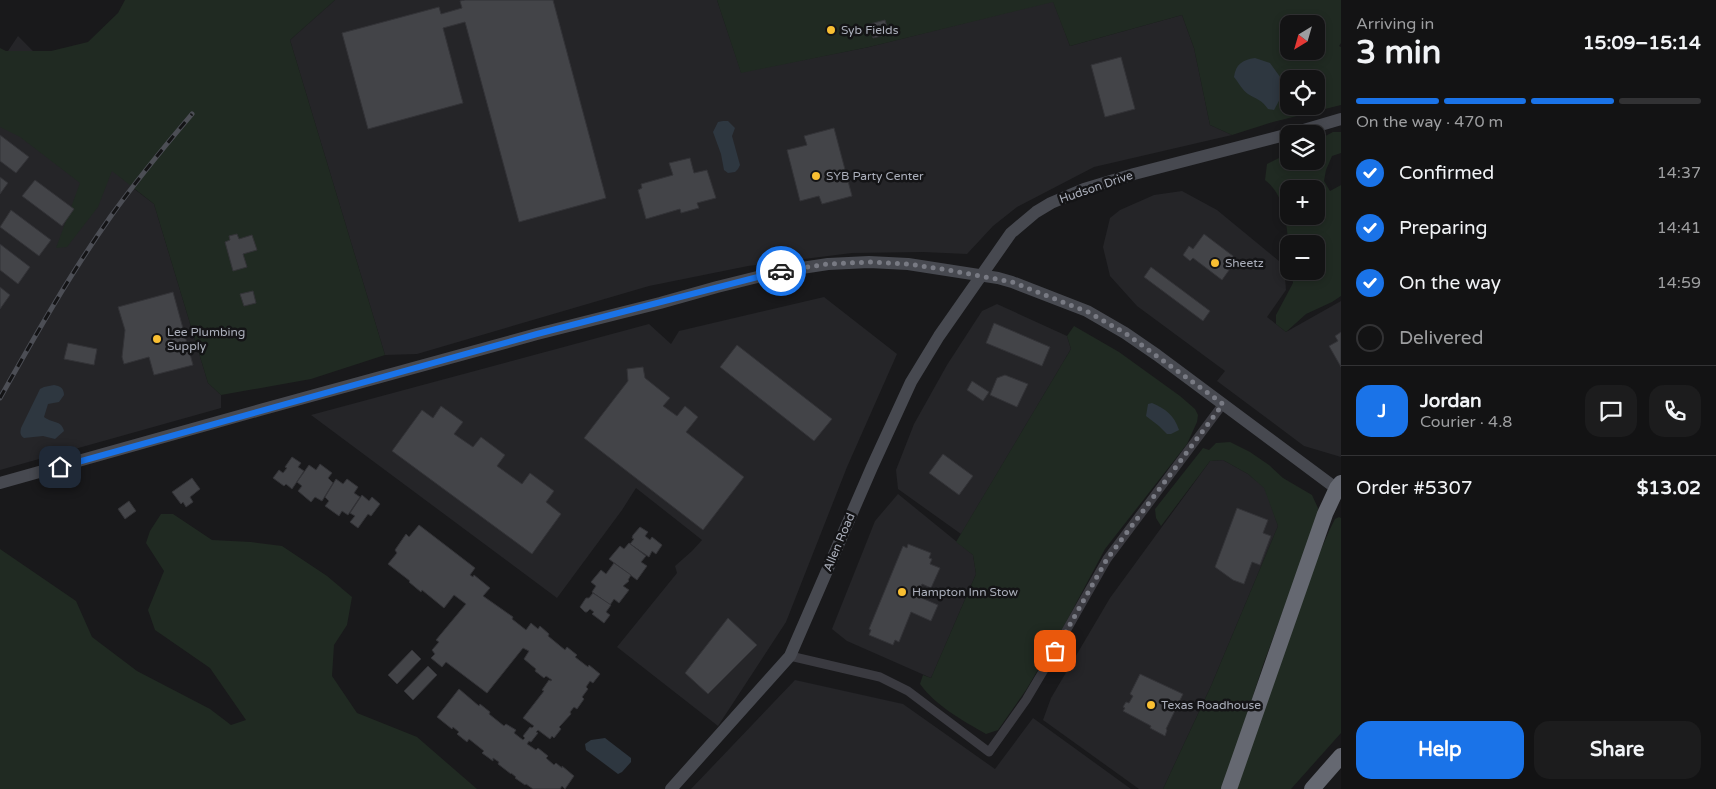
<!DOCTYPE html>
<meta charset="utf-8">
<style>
body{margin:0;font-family:"Varela Round",sans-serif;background:#1c1c1d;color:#f1f3f6;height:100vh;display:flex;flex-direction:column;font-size:19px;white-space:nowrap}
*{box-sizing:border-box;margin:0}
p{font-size:16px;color:#9d9ea0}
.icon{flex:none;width:28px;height:28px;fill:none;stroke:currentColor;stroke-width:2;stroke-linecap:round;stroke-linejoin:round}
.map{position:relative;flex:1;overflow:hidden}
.panel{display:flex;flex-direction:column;background:#131314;width:375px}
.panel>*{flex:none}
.needle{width:32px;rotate:217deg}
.controls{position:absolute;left:1280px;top:15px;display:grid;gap:10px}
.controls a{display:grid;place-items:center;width:45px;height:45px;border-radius:10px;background:#131314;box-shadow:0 2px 8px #0003,0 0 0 1px #323234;font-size:25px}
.pin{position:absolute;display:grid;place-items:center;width:42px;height:42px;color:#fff;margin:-21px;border-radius:10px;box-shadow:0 2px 8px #0006}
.courier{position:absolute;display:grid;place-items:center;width:50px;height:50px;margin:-25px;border:4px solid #1a73e8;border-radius:50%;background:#fff;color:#222;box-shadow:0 1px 6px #0007}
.head em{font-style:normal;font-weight:700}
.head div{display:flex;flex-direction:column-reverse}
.head{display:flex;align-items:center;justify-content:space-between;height:85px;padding:0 15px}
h1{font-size:32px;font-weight:700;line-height:38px}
.bar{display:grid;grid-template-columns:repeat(4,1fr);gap:8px 5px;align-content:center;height:60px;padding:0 15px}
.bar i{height:6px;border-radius:4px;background:#323234}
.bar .active{background:#1a73e8}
.bar p{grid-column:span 4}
.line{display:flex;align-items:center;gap:12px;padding:0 15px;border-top:1px solid #323234}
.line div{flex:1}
.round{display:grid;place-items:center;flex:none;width:52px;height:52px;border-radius:15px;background:#1c1c1d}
ol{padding:0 15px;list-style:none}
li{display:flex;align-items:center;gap:15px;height:55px}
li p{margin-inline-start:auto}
li .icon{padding:5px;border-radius:50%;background:#1a73e8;color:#fff;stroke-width:4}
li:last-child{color:#9d9ea0}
li i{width:28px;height:28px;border:2px solid #323234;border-radius:50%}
.primary-button{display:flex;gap:10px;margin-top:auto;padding:10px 15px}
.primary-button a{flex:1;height:58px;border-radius:15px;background:#1a73e8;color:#fff;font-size:20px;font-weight:700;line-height:58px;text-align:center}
.primary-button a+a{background:#1c1c1d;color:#f1f3f6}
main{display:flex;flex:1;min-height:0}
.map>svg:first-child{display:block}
</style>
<main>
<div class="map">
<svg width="1341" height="789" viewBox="0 0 1341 789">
<rect width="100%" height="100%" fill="#19191b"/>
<g fill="#252528">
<path d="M 335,0 L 717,0 L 741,72 L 869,47 L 1053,1 L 1070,46 L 1182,15 L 1194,48 L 1210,125 L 1232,135 L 1094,167 L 1017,207 L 993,226 L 967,254 L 923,252 L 852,253 L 748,266 L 649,286 L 417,354 L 385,355 L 290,40 Z"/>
<path d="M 18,36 L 148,167 L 133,188 L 154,204 L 208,383 L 221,395 L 221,408 L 0,470 L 0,63 Z"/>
<path d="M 1182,191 L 1217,210 L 1279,261 L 1285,277 L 1286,290 L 1267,317 L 1286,332 L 1341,301 L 1341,457 L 1304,446 L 1217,381 L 1225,371 L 1137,306 L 1110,276 L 1103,247 L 1110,218 L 1120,210 L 1154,195 Z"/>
<path d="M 824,297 L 897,354 L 847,467 L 786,622 L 718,726 L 617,647 L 677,573 L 675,566 L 692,551 L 702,540 L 636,488 L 622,510 L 557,598 L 311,415 L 649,324 L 671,344 L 679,331 Z"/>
<path d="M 997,304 L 1067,336 L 1071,349 L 961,534 L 898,489 L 896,470 L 914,424 L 947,365 L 982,311 Z"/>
<path d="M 1223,460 L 1248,474 L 1265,488 L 1278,526 L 1211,686 L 1163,789 L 1139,789 L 1043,720 L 1051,698 L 1110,598 L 1210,461 Z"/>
<path d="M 898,494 L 973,555 L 976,574 L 931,678 L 847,641 L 832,629 L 875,521 Z"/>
<path d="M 795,680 L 903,704 L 995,769 L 1033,718 L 1131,789 L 691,789 Z"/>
</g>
<g fill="#202a22" fill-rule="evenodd">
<path d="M 125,0 L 335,0 L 290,40 L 385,355 L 311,379 L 221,395 L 208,383 L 154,204 L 112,171 L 98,207 L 67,247 L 56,248 L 80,183 L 20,137 L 0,127 L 0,48 L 6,51 L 51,51 L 88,42 L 118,13 Z"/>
<path d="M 717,0 L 1341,0 L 1341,43 L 1339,46 L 1341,47 L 1341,105 L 1273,122 L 1232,135 L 1210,125 L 1194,48 L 1182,15 L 1070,46 L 1053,2 L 869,47 L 741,73 ZM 1289,24 L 1316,24 L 1316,51 L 1289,51 ZM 1289,79 L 1316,79 L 1316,106 L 1289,106 Z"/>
<path d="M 1333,132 L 1341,132 L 1341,153 L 1332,156 L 1326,170 L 1324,181 L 1330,191 L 1341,185 L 1341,296 L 1332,302 L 1306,314 L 1286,332 L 1276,324 L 1276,315 L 1293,283 L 1291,271 L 1316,271 L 1316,244 L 1289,244 L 1289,246 C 1286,222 1285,195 1265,180 L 1267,164 L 1289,153 L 1289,161 L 1316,161 L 1316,141 ZM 1289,189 L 1316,189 L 1316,216 L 1289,216 Z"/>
<path d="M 1074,326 L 1119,352 L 1180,396 L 1195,409 L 1198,415 L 1197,422 L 1187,444 L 1105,549 L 1065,624 L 1026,690 L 998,730 L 986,734 C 962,720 936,706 920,684 L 923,675 L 931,678 L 976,574 L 973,555 L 956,542 L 1071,349 L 1067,336 Z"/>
<path d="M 1230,442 L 1250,452 L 1269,465 L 1283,478 L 1312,495 L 1318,508 L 1317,519 L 1263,665 L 1223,789 L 1163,789 L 1211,686 L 1278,526 L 1264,488 L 1248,474 L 1223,460 L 1210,461 L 1161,526 L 1156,518 L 1155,509 L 1203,448 L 1209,450 L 1216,443 Z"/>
<path d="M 161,514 L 173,514 L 212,540 L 251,542 L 282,546 L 327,576 L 352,597 L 347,625 L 334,645 L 332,676 L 357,713 L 417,737 L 477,789 L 0,789 L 0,549 L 76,601 L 92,637 L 137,671 L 210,709 L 231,725 L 246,720 L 210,668 L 155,630 L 148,610 L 164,571 L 146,543 L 150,531 Z"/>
<path d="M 1339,517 L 1341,518 L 1341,733 L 1291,789 L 1237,789 L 1294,613 L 1329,531 L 1335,519 Z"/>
</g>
<g fill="#2e3740">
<path d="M 1255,58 L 1270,63 L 1283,81 L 1281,97 L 1274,110 L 1268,109 C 1262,100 1256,99 1248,94 C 1243,91 1238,82 1234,77 C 1236,64 1242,60 1255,58 Z"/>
<path d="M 723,121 L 728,121 L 735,128 L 732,136 L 740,165 L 738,169 L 735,172 L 728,173 L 724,170 L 721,154 L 713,132 L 718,122 Z"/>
<path d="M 54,385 C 60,386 64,388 64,395 L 59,402 L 48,404 L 44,417 C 51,423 62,420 64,431 L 55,439 L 43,436 L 24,438 C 20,435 20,433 21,428 L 40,389 L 44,387 Z"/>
<path d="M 1152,403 C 1166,409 1174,415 1179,430 L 1171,434 L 1167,434 L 1159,426 L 1146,416 L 1148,404 Z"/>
<path d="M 605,738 L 631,758 L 631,762 L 622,772 L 618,774 L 586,750 L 585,744 L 591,740 Z"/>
</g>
<g fill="#434448" stroke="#333337">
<path d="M 465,0 L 553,0 L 606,198 L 519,222 L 465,22 L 443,28 L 463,103 L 368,129 L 342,33 L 439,7 L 441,14 L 462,8 L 460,1 Z"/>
<path d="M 885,20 L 889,34 L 873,38 L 870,24 Z"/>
<path d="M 1121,57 L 1135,109 L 1105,117 L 1091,65 Z"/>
<path d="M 834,128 L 852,196 L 822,204 L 819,196 L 800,201 L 787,150 L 807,145 L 804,136 Z"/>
<path d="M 0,135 L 29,157 L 16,173 L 0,161 Z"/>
<path d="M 690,158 L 694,173 L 707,170 L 716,198 L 697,203 L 699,208 L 681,213 L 680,209 L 646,219 L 638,190 L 642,188 L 641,184 L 673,175 L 669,163 Z"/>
<path d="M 0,177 L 8,183 L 0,194 Z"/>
<path d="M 35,180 L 74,209 L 62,226 L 22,196 Z"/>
<path d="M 11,210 L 51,240 L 39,256 L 0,227 Z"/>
<path d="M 237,234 L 239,239 L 252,235 L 257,250 L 243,254 L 247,267 L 233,271 L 225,242 L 230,240 L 229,236 Z"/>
<path d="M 1204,234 L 1237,259 L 1222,280 L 1193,258 L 1190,261 L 1183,255 L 1189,246 L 1193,249 Z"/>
<path d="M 0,244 L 30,267 L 18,284 L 0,270 Z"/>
<path d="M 1151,267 L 1210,311 L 1203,321 L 1144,277 Z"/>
<path d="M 0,287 L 10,295 L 0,309 Z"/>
<path d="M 253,291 L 256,303 L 244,306 L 240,294 Z"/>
<path d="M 173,292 L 193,365 L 154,375 L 149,357 L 124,364 L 122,357 L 125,330 L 118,307 Z"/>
<path d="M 994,323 L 1050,347 L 1042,366 L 986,343 Z"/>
<path d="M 1341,332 L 1341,367 L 1329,346 L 1338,341 L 1335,336 Z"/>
<path d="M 68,343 L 97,349 L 94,365 L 64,359 Z"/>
<path d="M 737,345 L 832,419 L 814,441 L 720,367 Z"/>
<path d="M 643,367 L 645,378 L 670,398 L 663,406 L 677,416 L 685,406 L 698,417 L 686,432 L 744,477 L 703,530 L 584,438 L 628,381 L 627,369 Z"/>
<path d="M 1005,375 L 1028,384 L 1017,407 L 990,395 L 997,378 Z"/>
<path d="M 972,381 L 989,392 L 983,401 L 967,390 Z"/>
<path d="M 441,406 L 463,422 L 454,434 L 473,447 L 481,437 L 505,455 L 497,466 L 522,484 L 530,473 L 554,491 L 546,502 L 561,514 L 532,554 L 392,451 L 422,410 L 433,418 Z"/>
<path d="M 943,454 L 973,476 L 959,495 L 929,473 Z"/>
<path d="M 292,457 L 301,463 L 298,467 L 304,471 L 292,489 L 286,484 L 284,486 L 273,478 L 279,470 L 283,473 L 287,468 L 285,467 Z"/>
<path d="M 320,464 L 332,473 L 328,478 L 333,483 L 322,501 L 315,497 L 311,502 L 298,491 L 302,486 L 297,482 L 309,465 L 316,470 Z"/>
<path d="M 192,478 L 200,489 L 190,497 L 193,502 L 186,507 L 183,502 L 181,504 L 172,492 Z"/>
<path d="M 336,479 L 343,484 L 347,479 L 358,487 L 354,493 L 360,497 L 348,515 L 342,511 L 339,516 L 325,506 L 329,501 L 325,497 Z"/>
<path d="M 362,495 L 369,501 L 372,497 L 380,504 L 371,516 L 368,514 L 358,528 L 350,522 L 355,516 L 350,513 Z"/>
<path d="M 129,501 L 136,511 L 125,519 L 118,509 Z"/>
<path d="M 1237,508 L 1268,520 L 1263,533 L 1271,536 L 1260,565 L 1252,562 L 1244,584 L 1233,580 L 1215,567 Z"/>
<path d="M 419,525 L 475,568 L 470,575 L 473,577 L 474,575 L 490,588 L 483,596 L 513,617 L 512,619 L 526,630 L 531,623 L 538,629 L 540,626 L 549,634 L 548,636 L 565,650 L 567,647 L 577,655 L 575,657 L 588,667 L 589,665 L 600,674 L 593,683 L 590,681 L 586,687 L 588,689 L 582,697 L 584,699 L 577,709 L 574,707 L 570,712 L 571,714 L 561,725 L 559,727 L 561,729 L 554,738 L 552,736 L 550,739 L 538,730 L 536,732 L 538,733 L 531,742 L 529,741 L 527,744 L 536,750 L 538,748 L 548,756 L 546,758 L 554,765 L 556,763 L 562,768 L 562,766 L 574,776 L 565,789 L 562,786 L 560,789 L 533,789 L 526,784 L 525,785 L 515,778 L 516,777 L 511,773 L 511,774 L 498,764 L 499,762 L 493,758 L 493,761 L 482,753 L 484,751 L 469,739 L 467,742 L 457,734 L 459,732 L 453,727 L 452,729 L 437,717 L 459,689 L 479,706 L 480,704 L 490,712 L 489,714 L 504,726 L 506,724 L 516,730 L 514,733 L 523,740 L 525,738 L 523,736 L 530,727 L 532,728 L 534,726 L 523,718 L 544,691 L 542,690 L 549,680 L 551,681 L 552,680 L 546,676 L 544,678 L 535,671 L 536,669 L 524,659 L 529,651 L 523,648 L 487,693 L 446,662 L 442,667 L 431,658 L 435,654 L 432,650 L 439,642 L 436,640 L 466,604 L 454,595 L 444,608 L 422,590 L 421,592 L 409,582 L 410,581 L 388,564 L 397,553 L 395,550 L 406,534 L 409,537 Z"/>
<path d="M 640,527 L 648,532 L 645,536 L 650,540 L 652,537 L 662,545 L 656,554 L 652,551 L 649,557 L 630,544 L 634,539 L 632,538 L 633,535 Z"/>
<path d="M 629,543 L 646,556 L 641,562 L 647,566 L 637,580 L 609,559 L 620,546 L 624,549 Z"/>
<path d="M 908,544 L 931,553 L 929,558 L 932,559 L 930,564 L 940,568 L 931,588 L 922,584 L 917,596 L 938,605 L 931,621 L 911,612 L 899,642 L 895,640 L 893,645 L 869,635 L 871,630 L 869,629 L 903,546 L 907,548 Z"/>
<path d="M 614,563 L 631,575 L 628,580 L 629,581 L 623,586 L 629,590 L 619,603 L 614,599 L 610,605 L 592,592 L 596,586 L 591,582 L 601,570 L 606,574 Z"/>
<path d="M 593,593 L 611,605 L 606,612 L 610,615 L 604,623 L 592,614 L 594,612 L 590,609 L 587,612 L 585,612 L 580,607 L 586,598 L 589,598 Z"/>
<path d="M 728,618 L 757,645 L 708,694 L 685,673 Z"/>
<path d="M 412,650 L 421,659 L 397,684 L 388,675 Z"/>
<path d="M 428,666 L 437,675 L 413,700 L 404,691 Z"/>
<path d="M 1140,674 L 1183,694 L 1166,729 L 1167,730 L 1165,736 L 1150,728 L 1151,726 L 1123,711 L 1125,708 L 1123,707 L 1126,702 L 1129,703 L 1133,696 L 1130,694 Z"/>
</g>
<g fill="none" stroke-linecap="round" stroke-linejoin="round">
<path stroke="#3a3a40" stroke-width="9" d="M 790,656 L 880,677 L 908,691 L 989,752 L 1026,700 L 1045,668 L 1107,559 L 1223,404"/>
<g stroke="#474950" stroke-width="12">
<path d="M 1290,134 L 1341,119"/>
<path d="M 0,483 L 260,410 L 537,334 L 660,303 L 717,287 L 782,271 L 828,264 L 869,262 L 908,264 L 998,278 L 1012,282 L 1087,311 L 1125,333 L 1157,355 L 1341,492"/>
<path d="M 671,789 L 790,656 L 872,467 L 911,382 L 939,336 L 1011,233 L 1036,212 L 1051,203 L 1084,189 L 1134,174 L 1289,134"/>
</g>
<g stroke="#656871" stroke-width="16">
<path d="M 1229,789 L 1325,514 L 1337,488 L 1341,483"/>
<path d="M 1312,789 L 1341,756"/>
</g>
<defs>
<path id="rail" d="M 0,398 C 35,336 70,274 111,216 C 136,181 164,147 192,114"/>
</defs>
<use href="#rail" stroke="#4c4e55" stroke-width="5"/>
<use href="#rail" stroke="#141416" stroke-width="3" stroke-dasharray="9" stroke-linecap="butt"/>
</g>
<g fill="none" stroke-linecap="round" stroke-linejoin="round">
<path stroke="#787a83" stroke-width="5" stroke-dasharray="0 9" d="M 781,271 L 828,264 L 870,262 L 908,264 L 948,270 L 1012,282 L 1088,312 L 1125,333 L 1223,404 L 1107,559 L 1055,651"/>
<path stroke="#1a73e8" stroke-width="6" d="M 60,467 L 537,334 L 781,271"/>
</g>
<g fill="#f9bf32" stroke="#141416" stroke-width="2">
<circle cx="831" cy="30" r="5"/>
<circle cx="816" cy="176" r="5"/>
<circle cx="1215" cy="263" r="5"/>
<circle cx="157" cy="339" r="5"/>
<circle cx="902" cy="592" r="5"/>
<circle cx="1151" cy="705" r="5"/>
</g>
<g text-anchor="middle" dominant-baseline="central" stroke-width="5" stroke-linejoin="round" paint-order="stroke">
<g font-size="12" fill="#abafbb" stroke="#141416" text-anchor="start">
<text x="841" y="30">Syb Fields</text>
<text x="826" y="176">SYB Party Center</text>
<text x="1225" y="263">Sheetz</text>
<text x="167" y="332">Lee Plumbing<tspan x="167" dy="14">Supply</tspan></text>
<text x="912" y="592">Hampton Inn Stow</text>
<text x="1161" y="705">Texas Roadhouse</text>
</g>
<g font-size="12" fill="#abafbb" stroke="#141416">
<text transform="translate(1096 187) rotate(-19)">Hudson Drive</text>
<text transform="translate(839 542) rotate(-67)">Allen Road</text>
</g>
</g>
</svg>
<div class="controls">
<a><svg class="needle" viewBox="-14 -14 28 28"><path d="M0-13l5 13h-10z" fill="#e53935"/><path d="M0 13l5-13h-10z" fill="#9d9ea0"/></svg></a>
<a><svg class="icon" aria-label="locate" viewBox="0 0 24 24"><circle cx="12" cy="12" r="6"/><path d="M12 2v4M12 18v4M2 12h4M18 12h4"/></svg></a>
<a><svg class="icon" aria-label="layers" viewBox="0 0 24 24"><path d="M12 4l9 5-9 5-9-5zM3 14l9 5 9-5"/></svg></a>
<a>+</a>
<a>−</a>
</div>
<div class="pin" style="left:1055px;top:651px;background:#ea580c"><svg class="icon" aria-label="bag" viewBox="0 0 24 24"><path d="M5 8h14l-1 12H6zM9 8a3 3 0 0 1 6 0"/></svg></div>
<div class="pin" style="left:60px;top:467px;background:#1f2937"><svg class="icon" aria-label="home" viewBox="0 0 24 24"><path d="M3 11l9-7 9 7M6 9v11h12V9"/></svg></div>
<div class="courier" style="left:781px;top:271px"><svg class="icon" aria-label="car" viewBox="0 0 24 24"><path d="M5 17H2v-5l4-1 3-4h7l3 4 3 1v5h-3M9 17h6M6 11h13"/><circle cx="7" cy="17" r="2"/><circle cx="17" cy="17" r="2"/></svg></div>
</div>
<section class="panel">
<div class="head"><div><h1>3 min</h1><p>Arriving in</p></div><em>15:09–15:14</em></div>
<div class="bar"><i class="active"></i><i class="active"></i><i class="active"></i><i></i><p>On the way · 470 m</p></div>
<ol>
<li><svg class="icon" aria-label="check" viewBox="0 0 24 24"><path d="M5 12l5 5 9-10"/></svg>Confirmed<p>14:37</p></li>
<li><svg class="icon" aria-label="check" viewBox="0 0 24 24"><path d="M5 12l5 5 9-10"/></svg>Preparing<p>14:41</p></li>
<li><svg class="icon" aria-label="check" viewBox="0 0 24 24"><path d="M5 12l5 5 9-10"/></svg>On the way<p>14:59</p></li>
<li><i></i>Delivered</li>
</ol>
<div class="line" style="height:90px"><b class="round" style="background:#1a73e8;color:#fff">J</b><div><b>Jordan</b><p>Courier · 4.8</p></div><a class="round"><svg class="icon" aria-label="chat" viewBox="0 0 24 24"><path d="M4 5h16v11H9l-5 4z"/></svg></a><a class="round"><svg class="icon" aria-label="phone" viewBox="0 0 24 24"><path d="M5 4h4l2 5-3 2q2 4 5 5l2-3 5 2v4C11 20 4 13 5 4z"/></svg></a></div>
<div class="line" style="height:65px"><div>Order #5307</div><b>$13.02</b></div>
<div class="primary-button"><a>Help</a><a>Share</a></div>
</section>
</main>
